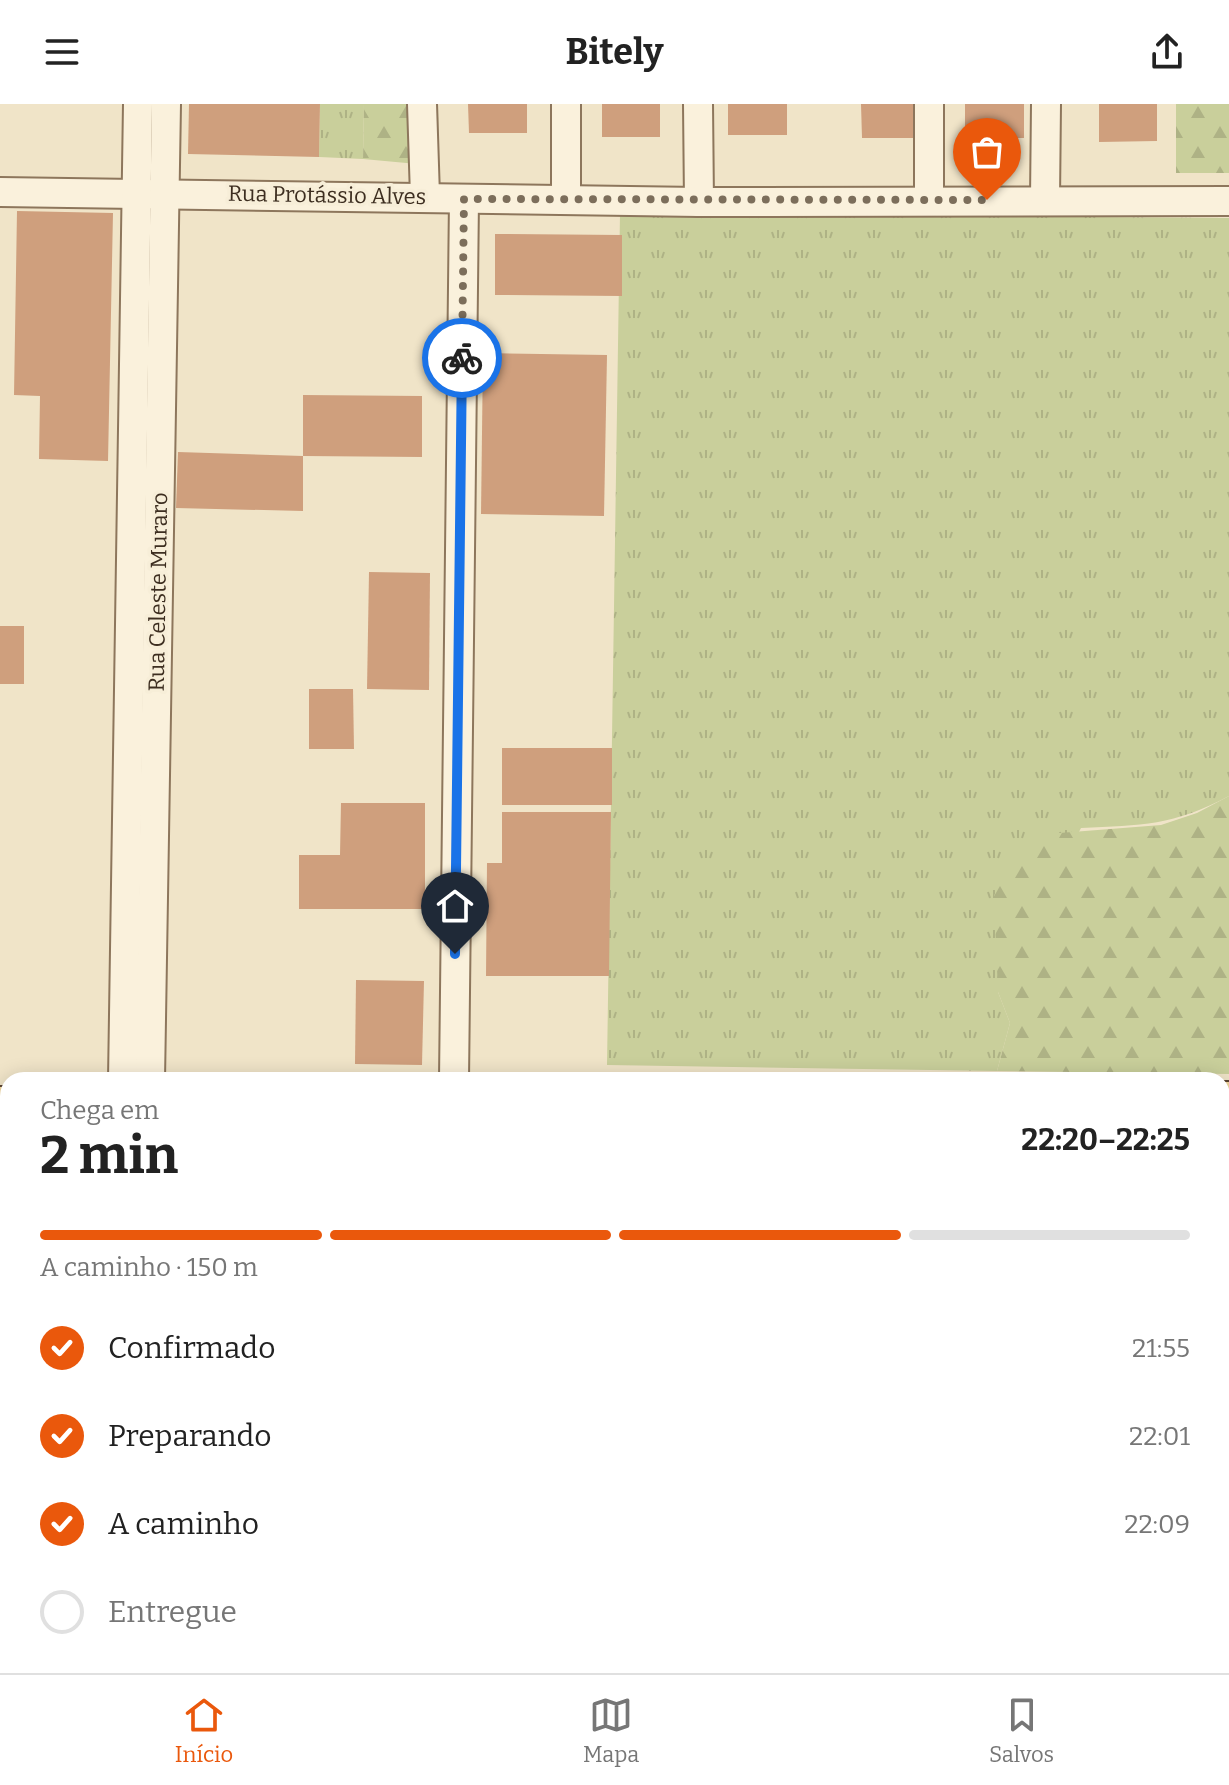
<!DOCTYPE html>
<html lang="pt">
<meta charset="utf-8">
<style>
body{margin:0;font-family:Bitter,serif;background:#f2f2f2;color:#222;height:100vh;display:flex;flex-direction:column;font-size:30px;white-space:nowrap}
*{box-sizing:border-box;margin:0}
p{font-size:26px;color:#767676}
.icon{flex:none;width:44px;height:44px;fill:none;stroke:currentColor;stroke-width:2;stroke-linecap:round;stroke-linejoin:round}
.map{position:relative;flex:1;overflow:hidden}
.panel{position:absolute;left:0px;top:968px;width:1230px;height:602px;display:flex;flex-direction:column;background:#fff;border-radius:24px 24px 0 0;box-shadow:0 4px 20px #0003}
.panel>*{flex:none}
.pin{position:absolute;display:grid;place-items:center;width:68px;height:68px;color:#fff;margin:-82px -34px;border-radius:50% 50% 50% 0;rotate:-45deg;box-shadow:0 0 8px #0007}
.pin .icon{rotate:45deg}
.courier{position:absolute;display:grid;place-items:center;width:80px;height:80px;margin:-40px;border:6px solid #1a73e8;border-radius:50%;background:#fff;color:#222;box-shadow:0 2px 10px #0007}
.overview em{font-style:normal;font-weight:700}
.overview div{display:flex;flex-direction:column-reverse}
.overview{display:flex;align-items:center;justify-content:space-between;height:136px;padding:0 40px}
h1{font-size:52px;font-weight:700;line-height:60px}
.bar{display:grid;grid-template-columns:repeat(4,1fr);gap:12px 8px;align-content:center;height:96px;padding:0 40px}
.bar i{height:10px;border-radius:6px;background:#e0e0e0}
.bar .current{background:#ea580c}
.bar p{grid-column:span 4}
ol{padding:0 40px;list-style:none}
li{display:flex;align-items:center;gap:24px;height:88px}
li p{margin-inline-start:auto}
li .icon{padding:8px;border-radius:50%;background:#ea580c;color:#fff;stroke-width:4}
li:last-child{color:#767676}
li i{width:44px;height:44px;border:4px solid #e0e0e0;border-radius:50%}
header{display:flex;justify-content:space-between;align-items:center;height:104px;padding:0 40px;background:#fff;font-size:36px;font-weight:700}
.tab-bar{display:flex;justify-content:space-around;align-items:center;height:112px;border-top:2px solid #e0e0e0;background:#fff;font-size:22px;color:#767676}
.tab-bar a{display:grid;justify-items:center;gap:4px}
.tab-bar .current{color:#ea580c}
.map>svg:first-child{display:block}
</style>
<header><svg class="icon" aria-label="menu" viewBox="0 0 24 24"><path d="M4 6h16M4 12h16M4 18h16"/></svg>Bitely<svg class="icon" aria-label="share" viewBox="0 0 24 24"><path d="M12 15V3M7 8l5-5 5 5M5 13v7h14v-7"/></svg></header>
<div class="map">
<svg width="1229" height="1569" viewBox="0 0 1229 1569">
<defs>
<pattern id="grass-tufts" width="24" height="20" patternUnits="userSpaceOnUse" patternTransform="scale(2)"><rect width="24" height="20" fill="#c9cf9b"/><path d="M3 7l-1-3M5 7V3M7 7l1-3M15 17l-1-3M17 17v-4M19 17l1-3" fill="none" stroke="#aeb285"/></pattern>
<pattern id="forest-firs" width="22" height="20" patternUnits="userSpaceOnUse" patternTransform="scale(2)"><rect width="22" height="20" fill="#c9cf9b"/><path d="M5 1l3.5 6h-7zM16 11l3.5 6h-7z" fill="#aeb285"/></pattern>
</defs>
<rect width="100%" height="100%" fill="#f0e4c8"/>
<g fill="url(#grass-tufts)">
<path d="M 320,0 L 364,0 L 363,55 L 319,53 Z"/>
<path d="M 620,110 L 1229,114 L 1229,692 C 1173,722 1142,721 1081,724 L 998,888 L 1010,919 L 997,967 L 607,961 Z"/>
</g>
<g fill="url(#forest-firs)">
<path d="M 364,0 L 438,0 L 439,62 L 363,55 Z"/>
<rect x="1176" y="0" width="53" height="69"/>
<path d="M 1229,692 L 1229,970 L 997,967 L 1010,919 L 998,888 L 994,792 L 1011,752 L 1034,731 L 1161,721 L 1197,709 Z"/>
</g>
<g fill="#cf9f7d">
<path d="M 189,0 L 320,0 L 319,53 L 188,50 Z"/>
<path d="M 468,0 L 527,0 L 527,29 L 469,29 Z"/>
<rect x="602" y="0" width="58" height="33"/>
<rect x="728" y="0" width="59" height="31"/>
<path d="M 861,0 L 920,0 L 920,34 L 862,34 Z"/>
<rect x="965" y="0" width="59" height="34"/>
<path d="M 1099,0 L 1157,0 L 1157,37 L 1099,38 Z"/>
<path d="M 17,107 L 113,109 L 108,357 L 39,355 L 40,292 L 14,291 Z"/>
<path d="M 495,130 L 622,131 L 622,192 L 495,191 Z"/>
<path d="M 483,249 L 607,251 L 604,412 L 481,410 Z"/>
<path d="M 303,291 L 422,292 L 422,353 L 303,352 Z"/>
<path d="M 178,348 L 303,352 L 303,407 L 176,404 Z"/>
<path d="M 369,468 L 430,469 L 429,586 L 367,585 Z"/>
<rect x="0" y="522" width="24" height="58"/>
<path d="M 309,585 L 353,585 L 354,645 L 309,645 Z"/>
<rect x="502" y="644" width="110" height="57"/>
<path d="M 341,699 L 425,699 L 425,805 L 299,805 L 299,751 L 340,751 Z"/>
<path d="M 502,708 L 611,708 L 609,872 L 486,872 L 487,759 L 502,759 Z"/>
<path d="M 356,876 L 424,877 L 422,961 L 355,960 Z"/>
<rect x="1222" y="1165" width="7" height="45"/>
<rect x="1222" y="1275" width="7" height="57"/>
<rect x="0" y="1285" width="8" height="45"/>
<path d="M 0,1407 L 8,1408 L 8,1457 L 0,1457 Z"/>
<rect x="0" y="1471" width="8" height="51"/>
<path d="M 469,1562 L 521,1562 L 522,1569 L 469,1569 Z"/>
<rect x="718" y="1562" width="96" height="7"/>
<path d="M 919,1562 L 1042,1562 L 1039,1569 L 919,1569 Z"/>
<rect x="1103" y="1562" width="68" height="7"/>
<path d="M 0,1563 L 36,1564 L 36,1569 L 0,1569 Z"/>
</g>
<g fill="none" stroke-linecap="round" stroke-linejoin="round">
<defs>
<g id="minor">
<path d="M 422,0 L 425,92"/>
<path d="M 698,0 L 699,98"/>
<path d="M 0,88 L 699,98 L 1229,97"/>
<path d="M 566,95 L 566,0"/>
<path d="M 1045,95 L 1046,0"/>
<path d="M 929,97 L 929,0"/>
<path d="M 123,976 L 138,0"/>
<path d="M 150,976 L 166,0"/>
<path d="M 454,976 L 464,95"/>
<path d="M 0,1355 L 8,1355"/>
<path d="M 1222,1376 L 1229,1376"/>
<path d="M 79,1569 L 79,1562"/>
<path d="M 844,1569 L 848,1562"/>
<path d="M 884,1569 L 884,1562"/>
</g>
<g id="major">
<path d="M 1222,996 L 1229,996"/>
<path d="M 0,1001 L 8,1001"/>
<path d="M 0,1040 L 8,1040"/>
<path d="M 1222,1050 L 1229,1050"/>
</g>
</defs>
<use href="#minor" stroke="#8d765c" stroke-width="32"/>
<use href="#major" stroke="#5b4430" stroke-width="40"/>
<use href="#minor" stroke="#faf1dc" stroke-width="28"/>
<use href="#major" stroke="#f3d9a0" stroke-width="36"/>
</g>
<g fill="none" stroke-linecap="round" stroke-linejoin="round">
<path stroke="#7c6e5b" stroke-width="8" stroke-dasharray="0 14.4" d="M 462,254 L 464,95 L 987,96"/>
<path stroke="#1a73e8" stroke-width="10" d="M 455,850 L 462,254"/>
</g>
<g text-anchor="middle" dominant-baseline="central" stroke-width="7" stroke-linejoin="round" paint-order="stroke">
<g font-size="22" fill="#3d2e20" stroke="#f7eed8">
<text transform="translate(327 91) rotate(1)">Rua Protássio Alves</text>
<text transform="translate(158 488) rotate(-89)">Rua Celeste Muraro</text>
</g>
</g>
</svg>
<div class="pin" style="left:987px;top:96px;background:#ea580c"><svg class="icon" aria-label="bag" viewBox="0 0 24 24"><path d="M5 8h14l-1 12H6zM9 8a3 3 0 0 1 6 0"/></svg></div>
<div class="pin" style="left:455px;top:850px;background:#1f2937"><svg class="icon" aria-label="home" viewBox="0 0 24 24"><path d="M3 11l9-7 9 7M6 9v11h12V9"/></svg></div>
<div class="courier" style="left:462px;top:254px"><svg class="icon" aria-label="bike" viewBox="0 0 24 24"><circle cx="6" cy="16" r="4"/><circle cx="18" cy="16" r="4"/><path d="M6 16l4-8h5l3 8M10 8l3 8H6M13 5h3"/></svg></div>
<section class="panel">
<div class="overview"><div><h1>2 min</h1><p>Chega em</p></div><em>22:20–22:25</em></div>
<div class="bar"><i class="current"></i><i class="current"></i><i class="current"></i><i></i><p>A caminho · 150 m</p></div>
<ol>
<li><svg class="icon" aria-label="check" viewBox="0 0 24 24"><path d="M5 12l5 5 9-10"/></svg>Confirmado<p>21:55</p></li>
<li><svg class="icon" aria-label="check" viewBox="0 0 24 24"><path d="M5 12l5 5 9-10"/></svg>Preparando<p>22:01</p></li>
<li><svg class="icon" aria-label="check" viewBox="0 0 24 24"><path d="M5 12l5 5 9-10"/></svg>A caminho<p>22:09</p></li>
<li><i></i>Entregue</li>
</ol>
</section>
</div>
<nav class="tab-bar">
<a class="current"><svg class="icon" aria-label="home" viewBox="0 0 24 24"><path d="M3 11l9-7 9 7M6 9v11h12V9"/></svg>Início</a>
<a><svg class="icon" aria-label="map" viewBox="0 0 24 24"><path d="M3 6l6-2 6 2 6-2v14l-6 2-6-2-6 2zM9 4v14M15 6v14"/></svg>Mapa</a>
<a><svg class="icon" aria-label="saved" viewBox="0 0 24 24"><path d="M7 4h10v16l-5-4-5 4z"/></svg>Salvos</a>
</nav>
